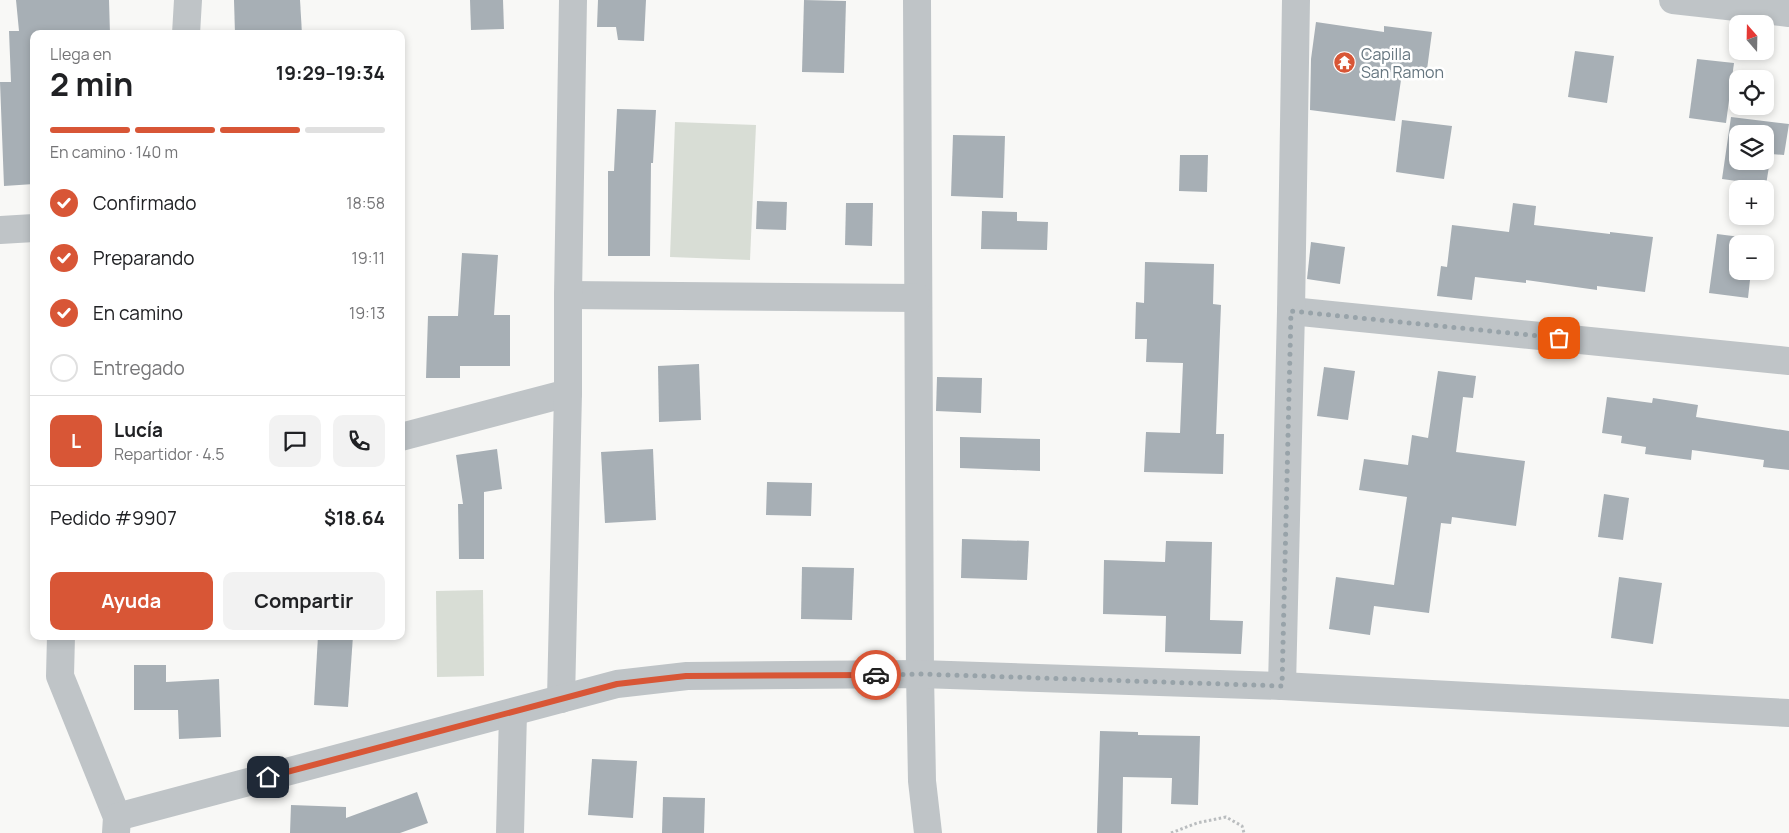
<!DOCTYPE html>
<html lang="es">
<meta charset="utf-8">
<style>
body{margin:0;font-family:Manrope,sans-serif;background:#f2f2f2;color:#202124;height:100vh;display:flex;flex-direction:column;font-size:19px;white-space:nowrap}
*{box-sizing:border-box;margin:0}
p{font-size:16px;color:#757577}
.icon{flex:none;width:28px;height:28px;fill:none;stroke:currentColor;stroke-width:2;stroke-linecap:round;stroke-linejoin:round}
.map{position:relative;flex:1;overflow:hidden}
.sheet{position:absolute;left:30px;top:30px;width:375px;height:610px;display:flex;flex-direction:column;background:#fff;border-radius:10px;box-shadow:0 2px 8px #0003}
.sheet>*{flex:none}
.needle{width:32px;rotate:340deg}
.fabs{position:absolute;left:1729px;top:15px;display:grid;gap:10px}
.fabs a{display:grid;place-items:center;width:45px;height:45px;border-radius:10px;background:#fff;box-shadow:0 2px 8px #0003;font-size:25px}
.pin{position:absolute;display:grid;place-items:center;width:42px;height:42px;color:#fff;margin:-21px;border-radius:10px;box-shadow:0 2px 8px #0006}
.courier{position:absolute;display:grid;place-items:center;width:50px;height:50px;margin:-25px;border:4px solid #d85636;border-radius:50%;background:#fff;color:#222;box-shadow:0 1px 6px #0007}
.overview em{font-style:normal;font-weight:700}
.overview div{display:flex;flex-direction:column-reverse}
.overview{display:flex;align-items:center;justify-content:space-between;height:85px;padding:0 20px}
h1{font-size:32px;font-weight:700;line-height:38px}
.bar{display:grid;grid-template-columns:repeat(4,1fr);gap:8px 5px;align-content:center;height:60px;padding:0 20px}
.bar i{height:6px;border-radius:4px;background:#e0e0e0}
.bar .current{background:#d85636}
.bar p{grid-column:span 4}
.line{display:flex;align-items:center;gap:12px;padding:0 20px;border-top:1px solid #e0e0e0}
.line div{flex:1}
.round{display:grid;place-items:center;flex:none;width:52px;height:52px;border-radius:10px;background:#f2f2f2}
ol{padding:0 20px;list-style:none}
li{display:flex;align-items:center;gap:15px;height:55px}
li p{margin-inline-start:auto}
li .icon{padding:5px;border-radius:50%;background:#d85636;color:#fff;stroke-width:4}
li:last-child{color:#757577}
li i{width:28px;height:28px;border:2px solid #e0e0e0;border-radius:50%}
.button{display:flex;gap:10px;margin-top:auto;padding:10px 20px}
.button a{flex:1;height:58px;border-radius:10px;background:#d85636;color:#fff;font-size:20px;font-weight:700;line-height:58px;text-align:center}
.button a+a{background:#f2f2f2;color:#202124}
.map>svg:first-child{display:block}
</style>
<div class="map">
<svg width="1789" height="833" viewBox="0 0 1789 833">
<rect width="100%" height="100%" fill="#f8f8f6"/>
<g fill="#d8ddd5">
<path d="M 675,122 L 756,125 L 750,260 L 670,257 Z"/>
<path d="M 483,590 L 484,676 L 437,677 L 436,591 Z"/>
</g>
<g fill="#a7afb5" fill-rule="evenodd">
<path d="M 16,0 L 109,0 L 110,34 L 34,34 L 34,184 L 4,186 L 0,82 L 11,82 L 9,31 L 19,31 Z"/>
<path d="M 234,0 L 300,0 L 302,34 L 235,34 Z"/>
<path d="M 470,0 L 503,0 L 504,29 L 471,30 Z"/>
<path d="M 598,0 L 646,0 L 644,41 L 618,40 L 616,27 L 597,27 Z"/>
<path d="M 804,0 L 846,1 L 844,73 L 802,72 Z"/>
<path d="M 1316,22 L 1384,32 L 1384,26 L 1432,32 L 1426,77 L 1402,73 L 1395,121 L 1310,110 L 1311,59 Z"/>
<path d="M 1575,51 L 1614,56 L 1607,103 L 1568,97 Z"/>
<path d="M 1697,59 L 1734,63 L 1726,123 L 1689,118 Z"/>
<path d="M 617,109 L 656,110 L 653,163 L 651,163 L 650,256 L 608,256 L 608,171 L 614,171 Z"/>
<path d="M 1731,117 L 1789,124 L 1784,155 L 1771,154 L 1766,185 L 1722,179 ZM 1738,134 L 1765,134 L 1765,161 L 1738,161 Z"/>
<path d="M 1402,120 L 1452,126 L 1444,179 L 1396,172 Z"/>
<path d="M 953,135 L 1005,136 L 1003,198 L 951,196 Z"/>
<path d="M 1180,155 L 1208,155 L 1207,192 L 1179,191 Z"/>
<path d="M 757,201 L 787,202 L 786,230 L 756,229 Z"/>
<path d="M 846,203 L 873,203 L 872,246 L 845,245 Z"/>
<path d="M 1513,203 L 1536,206 L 1534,225 L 1610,234 L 1610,232 L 1653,237 L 1645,292 L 1597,286 L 1597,290 L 1526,280 L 1526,283 L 1475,277 L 1472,300 L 1437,296 L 1441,266 L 1447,267 L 1452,225 L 1509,232 Z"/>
<path d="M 982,211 L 1017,212 L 1017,221 L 1048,222 L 1047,250 L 981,249 Z"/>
<path d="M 1717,234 L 1756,239 L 1755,244 L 1738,244 L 1738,271 L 1751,271 L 1748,298 L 1709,293 Z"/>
<path d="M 1311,242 L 1345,247 L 1340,284 L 1307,279 Z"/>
<path d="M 462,253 L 498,255 L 494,315 L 510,315 L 510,366 L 460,366 L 460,378 L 426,378 L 428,316 L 458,316 Z"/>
<path d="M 1145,262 L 1214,264 L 1213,304 L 1221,305 L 1216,434 L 1224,434 L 1223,474 L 1144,472 L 1146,432 L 1180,433 L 1183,363 L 1146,362 L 1147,339 L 1135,339 L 1136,302 L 1144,303 Z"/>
<path d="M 699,364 L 701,420 L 659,422 L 658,366 Z"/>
<path d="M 1324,367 L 1355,371 L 1348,420 L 1317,416 Z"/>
<path d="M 1438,371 L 1476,376 L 1473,398 L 1463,397 L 1456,452 L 1525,461 L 1516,526 L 1452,517 L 1451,524 L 1441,523 L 1429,613 L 1374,606 L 1370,635 L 1329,629 L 1336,577 L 1394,585 L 1407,497 L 1359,490 L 1364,459 L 1408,465 L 1412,435 L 1428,438 Z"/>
<path d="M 937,377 L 982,378 L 981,413 L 936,411 Z"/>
<path d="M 1607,397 L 1652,403 L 1653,398 L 1698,405 L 1696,417 L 1789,431 L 1789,470 L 1763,467 L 1764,460 L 1692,450 L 1691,460 L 1645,454 L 1646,447 L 1621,443 L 1622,436 L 1602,433 Z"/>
<path d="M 960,437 L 1040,439 L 1040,471 L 960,468 Z"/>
<path d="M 497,449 L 502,489 L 484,492 L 484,559 L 459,559 L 458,504 L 463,504 L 456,455 Z"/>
<path d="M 653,449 L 656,520 L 605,523 L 601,452 Z"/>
<path d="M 767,482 L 812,483 L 811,516 L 766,515 Z"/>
<path d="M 1604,494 L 1629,498 L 1623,540 L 1598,537 Z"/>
<path d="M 962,539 L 1029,541 L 1027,580 L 961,578 Z"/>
<path d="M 1166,541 L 1212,542 L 1210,620 L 1243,621 L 1241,654 L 1165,652 L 1166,616 L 1103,614 L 1104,560 L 1165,562 Z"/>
<path d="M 802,567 L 854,568 L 852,620 L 801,619 Z"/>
<path d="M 1619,577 L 1662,583 L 1653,644 L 1611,638 Z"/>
<path d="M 318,636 L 353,636 L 348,707 L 314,705 Z"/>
<path d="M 134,665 L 166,665 L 166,682 L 219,679 L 221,737 L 179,739 L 178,710 L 134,710 Z"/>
<path d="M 1100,731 L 1138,732 L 1138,735 L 1200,736 L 1198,805 L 1171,804 L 1172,778 L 1123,777 L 1122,833 L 1097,833 Z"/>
<path d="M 592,759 L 637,761 L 633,818 L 588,815 Z"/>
<path d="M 417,792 L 428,823 L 400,833 L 290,833 L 291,805 L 346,807 L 346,818 Z"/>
<path d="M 663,797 L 705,798 L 704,833 L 662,833 Z"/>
</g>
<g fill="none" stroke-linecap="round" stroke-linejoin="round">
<path stroke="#babdbf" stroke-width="3" stroke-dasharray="2.5 2.5" stroke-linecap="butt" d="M 1171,833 L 1197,823 L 1226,817 L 1242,826 L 1244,833"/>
<g stroke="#bfc4c7" stroke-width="28">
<path d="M 917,0 L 920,674 L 922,781 L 928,833"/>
<path d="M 1673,0 L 1789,13"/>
<path d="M 186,34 L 188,0"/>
<path d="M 0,230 L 34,228"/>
<path d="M 568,295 L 918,298"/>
<path d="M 1291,311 L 1789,361"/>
<path d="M 401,437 L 568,393"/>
<path d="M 61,636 L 60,676 L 117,817 L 116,833"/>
<path d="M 1282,686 L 1291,311 L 1296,0"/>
<path d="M 561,699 L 568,393 L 568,295 L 573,0"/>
<path d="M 117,817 L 617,684 L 687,676 L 920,674 L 1282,686 L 1789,713"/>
<path d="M 510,833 L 513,713"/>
</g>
</g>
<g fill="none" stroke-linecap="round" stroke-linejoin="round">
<path stroke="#98a3a9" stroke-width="5" stroke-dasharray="0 9" d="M 876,675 L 920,674 L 1282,686 L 1291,311 L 1559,338"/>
<path stroke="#d85636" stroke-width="6" d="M 268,777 L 617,684 L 686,676 L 876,675"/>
</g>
<defs>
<symbol id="temple-disc" viewBox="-11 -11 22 22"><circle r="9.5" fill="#d85636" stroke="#fff"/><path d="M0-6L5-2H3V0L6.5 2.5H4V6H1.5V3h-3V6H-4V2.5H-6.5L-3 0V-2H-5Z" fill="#fff"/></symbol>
</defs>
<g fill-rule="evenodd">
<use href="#temple-disc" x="1332" y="50" width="25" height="25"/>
</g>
<g text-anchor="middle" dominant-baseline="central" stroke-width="5" stroke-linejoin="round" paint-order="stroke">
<g font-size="16" fill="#65757f" stroke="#fff" text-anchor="start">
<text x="1361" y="54">Capilla<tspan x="1361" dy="18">San Ramon</tspan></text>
</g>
</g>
</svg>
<div class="fabs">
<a><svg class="needle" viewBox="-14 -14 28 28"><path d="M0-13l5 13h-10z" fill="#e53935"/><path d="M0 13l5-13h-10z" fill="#757577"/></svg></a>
<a><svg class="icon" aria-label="locate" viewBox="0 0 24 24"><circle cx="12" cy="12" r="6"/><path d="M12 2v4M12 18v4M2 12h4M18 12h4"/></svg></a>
<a><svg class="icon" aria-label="layers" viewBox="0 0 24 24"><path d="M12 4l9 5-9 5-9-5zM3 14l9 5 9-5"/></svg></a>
<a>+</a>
<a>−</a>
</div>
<div class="pin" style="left:1559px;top:338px;background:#ea580c"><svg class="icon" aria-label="bag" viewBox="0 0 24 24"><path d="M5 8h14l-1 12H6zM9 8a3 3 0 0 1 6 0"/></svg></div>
<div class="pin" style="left:268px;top:777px;background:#1f2937"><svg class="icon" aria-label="home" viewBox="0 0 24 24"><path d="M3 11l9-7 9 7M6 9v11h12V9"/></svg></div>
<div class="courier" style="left:876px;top:675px"><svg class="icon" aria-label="car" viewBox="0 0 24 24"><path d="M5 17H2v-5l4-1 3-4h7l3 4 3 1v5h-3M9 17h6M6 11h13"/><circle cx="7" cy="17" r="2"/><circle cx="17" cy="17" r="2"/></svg></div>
<section class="sheet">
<div class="overview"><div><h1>2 min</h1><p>Llega en</p></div><em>19:29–19:34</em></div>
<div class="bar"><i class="current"></i><i class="current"></i><i class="current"></i><i></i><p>En camino · 140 m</p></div>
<ol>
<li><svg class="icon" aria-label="check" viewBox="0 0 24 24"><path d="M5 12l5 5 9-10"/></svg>Confirmado<p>18:58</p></li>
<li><svg class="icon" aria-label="check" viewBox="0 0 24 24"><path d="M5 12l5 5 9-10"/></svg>Preparando<p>19:11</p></li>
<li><svg class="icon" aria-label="check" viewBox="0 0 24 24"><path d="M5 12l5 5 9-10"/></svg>En camino<p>19:13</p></li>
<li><i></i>Entregado</li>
</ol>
<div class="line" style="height:90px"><b class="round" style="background:#d85636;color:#fff">L</b><div><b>Lucía</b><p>Repartidor · 4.5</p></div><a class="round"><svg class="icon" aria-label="chat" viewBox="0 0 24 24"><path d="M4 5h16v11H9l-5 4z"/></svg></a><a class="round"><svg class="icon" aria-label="phone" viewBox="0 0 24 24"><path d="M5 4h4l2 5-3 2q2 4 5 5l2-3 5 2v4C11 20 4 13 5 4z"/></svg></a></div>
<div class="line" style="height:65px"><div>Pedido #9907</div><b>$18.64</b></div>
<div class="button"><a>Ayuda</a><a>Compartir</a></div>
</section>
</div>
